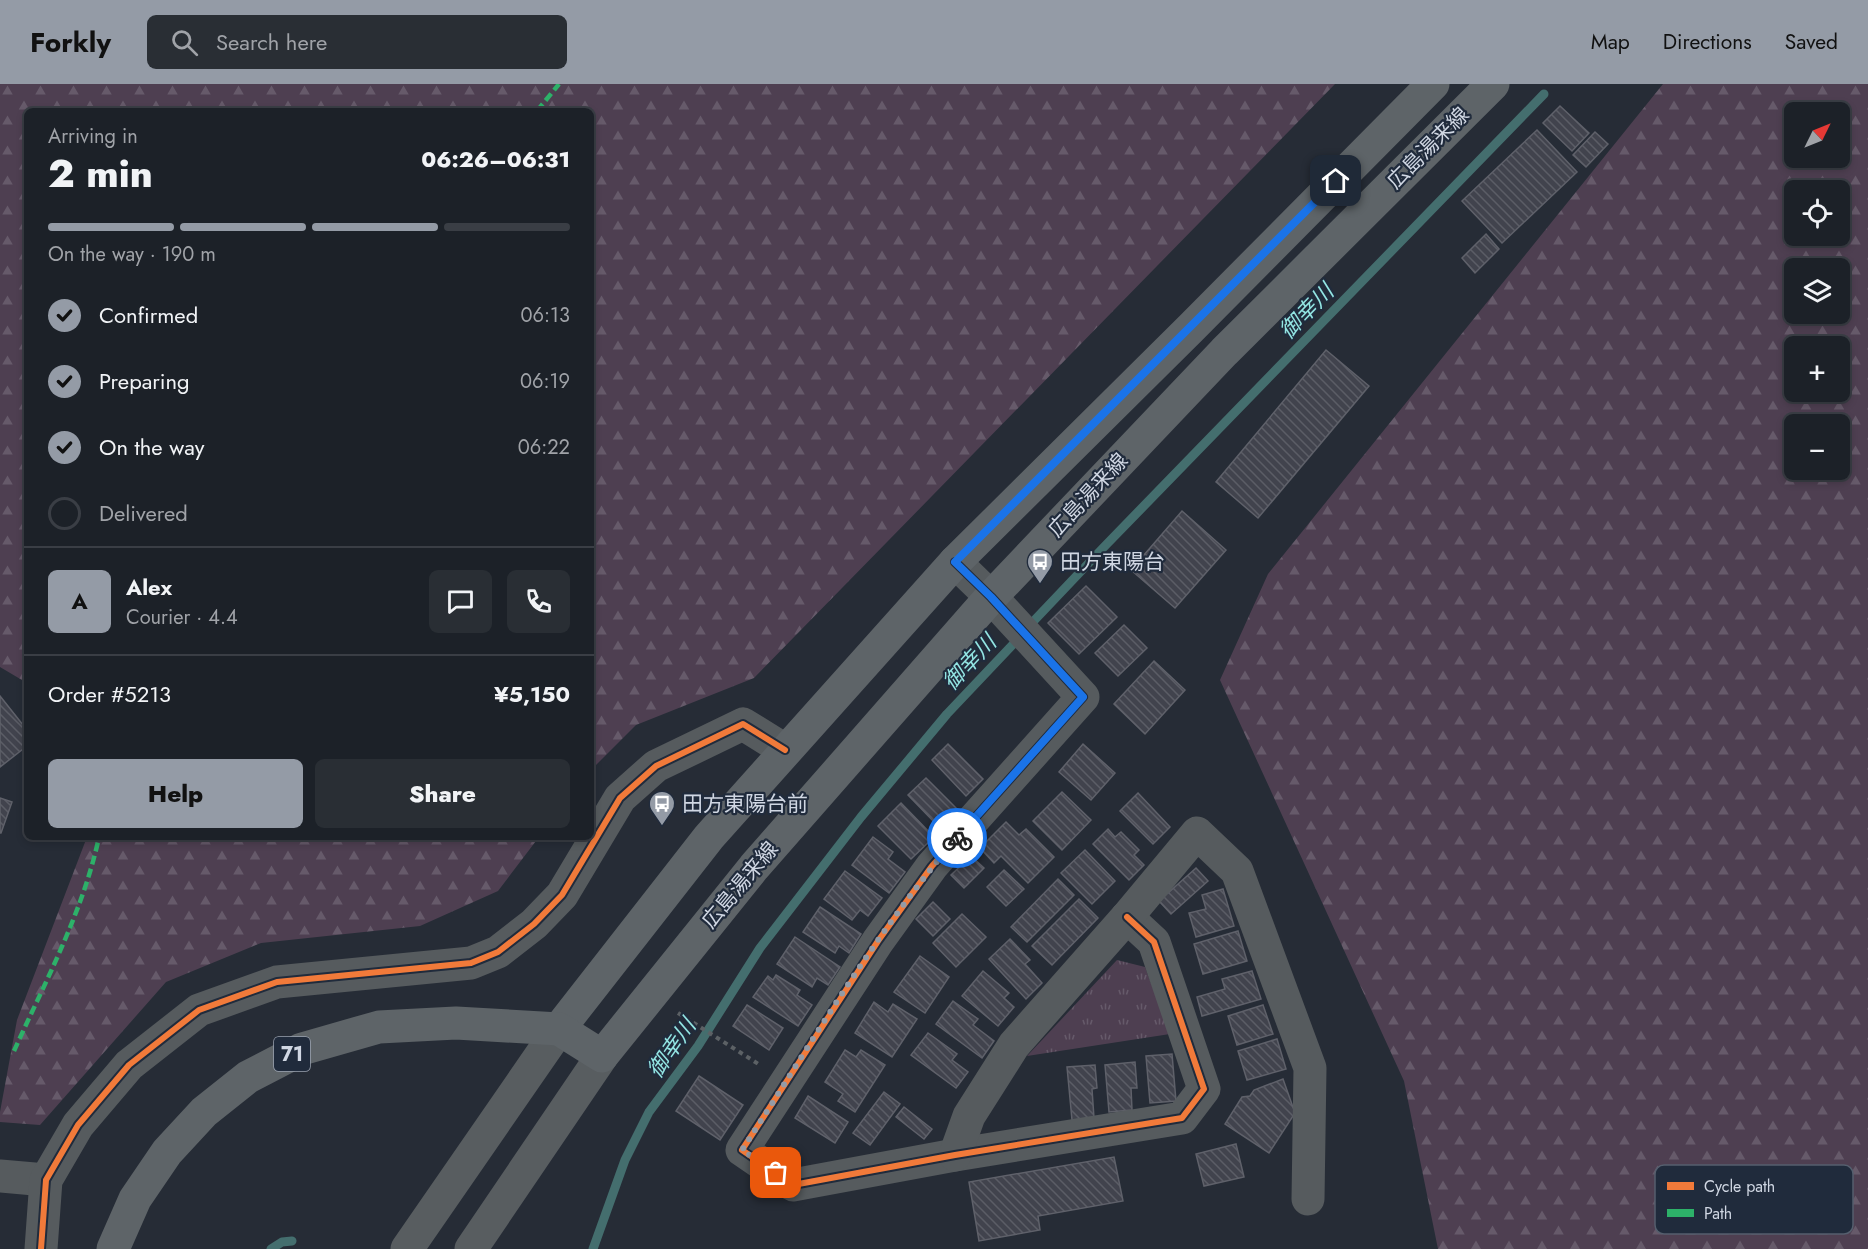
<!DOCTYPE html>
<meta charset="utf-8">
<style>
body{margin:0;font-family:Jost,"Noto Sans JP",sans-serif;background:#292e34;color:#f1f3f6;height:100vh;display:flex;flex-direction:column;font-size:22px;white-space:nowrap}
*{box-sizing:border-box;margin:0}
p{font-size:20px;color:#a0a3a8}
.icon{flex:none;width:33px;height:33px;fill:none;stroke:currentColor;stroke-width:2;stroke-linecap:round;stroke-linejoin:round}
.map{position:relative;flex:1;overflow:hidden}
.side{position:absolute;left:24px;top:24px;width:570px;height:732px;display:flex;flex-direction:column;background:#1c2128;border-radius:9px;box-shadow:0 3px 9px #0003,0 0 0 2px #3a3e45}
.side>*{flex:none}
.needle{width:39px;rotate:47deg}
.controls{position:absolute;left:1784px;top:18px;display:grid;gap:12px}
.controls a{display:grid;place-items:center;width:66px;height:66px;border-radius:9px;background:#1c2128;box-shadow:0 3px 9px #0003,0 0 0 2px #3a3e45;font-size:30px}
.pin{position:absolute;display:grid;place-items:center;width:51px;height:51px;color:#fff;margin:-26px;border-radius:12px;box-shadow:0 3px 9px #0006}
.courier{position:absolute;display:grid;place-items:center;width:60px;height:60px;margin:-30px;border:4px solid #1a73e8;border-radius:50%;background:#fff;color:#222;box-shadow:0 2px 8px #0007}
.headline em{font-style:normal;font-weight:800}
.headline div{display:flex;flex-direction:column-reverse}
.headline{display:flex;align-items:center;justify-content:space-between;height:102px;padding:0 24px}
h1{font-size:39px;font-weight:800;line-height:45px}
.bar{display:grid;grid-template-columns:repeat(4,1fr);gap:9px 6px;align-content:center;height:72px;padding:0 24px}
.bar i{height:8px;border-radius:4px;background:#3a3e45}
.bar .on{background:#949ba6}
.bar p{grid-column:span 4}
.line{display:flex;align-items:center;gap:15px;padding:0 24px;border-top:2px solid #3a3e45}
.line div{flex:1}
.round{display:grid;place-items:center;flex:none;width:63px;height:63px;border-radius:9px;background:#292e34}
ol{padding:0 24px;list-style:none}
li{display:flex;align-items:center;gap:18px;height:66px}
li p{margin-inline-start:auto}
li .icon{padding:6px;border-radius:50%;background:#949ba6;color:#111;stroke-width:4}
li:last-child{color:#a0a3a8}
li i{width:33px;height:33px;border:3px solid #3a3e45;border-radius:50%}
.action{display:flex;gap:12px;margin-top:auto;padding:12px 24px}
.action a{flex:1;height:69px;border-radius:9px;background:#949ba6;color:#111;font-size:24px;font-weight:800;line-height:69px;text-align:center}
.action a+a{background:#292e34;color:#f1f3f6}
header{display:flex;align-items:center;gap:36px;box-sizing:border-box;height:84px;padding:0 30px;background:#949ba6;color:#111}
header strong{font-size:28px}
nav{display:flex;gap:33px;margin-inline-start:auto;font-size:21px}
.search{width:420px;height:54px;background:#292e34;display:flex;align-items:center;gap:15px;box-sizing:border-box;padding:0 21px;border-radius:9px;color:#a0a3a8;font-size:22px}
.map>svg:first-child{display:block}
</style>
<header>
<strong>Forkly</strong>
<div class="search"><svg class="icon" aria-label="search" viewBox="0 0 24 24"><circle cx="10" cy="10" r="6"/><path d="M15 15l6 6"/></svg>Search here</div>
<nav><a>Map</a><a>Directions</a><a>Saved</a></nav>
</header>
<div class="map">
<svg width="1868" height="1165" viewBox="0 0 1868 1165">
<defs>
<pattern id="forest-firs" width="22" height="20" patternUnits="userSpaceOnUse" patternTransform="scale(1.5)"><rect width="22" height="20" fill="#4e3f51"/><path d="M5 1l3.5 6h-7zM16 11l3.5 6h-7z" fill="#665a6a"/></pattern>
<pattern id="park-tufts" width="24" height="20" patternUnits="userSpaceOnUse" patternTransform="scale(1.5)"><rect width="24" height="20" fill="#4e3f51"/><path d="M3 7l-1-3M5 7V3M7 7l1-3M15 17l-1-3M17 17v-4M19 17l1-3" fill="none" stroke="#665a6a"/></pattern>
<pattern id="building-back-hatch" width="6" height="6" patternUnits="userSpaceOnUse" patternTransform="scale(1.5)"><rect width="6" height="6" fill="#41434d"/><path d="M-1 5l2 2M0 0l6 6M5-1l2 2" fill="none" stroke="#5b5d66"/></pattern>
</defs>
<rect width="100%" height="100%" fill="#262c36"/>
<g fill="url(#forest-firs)" fill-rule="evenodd">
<path d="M 0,0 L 1335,0 L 754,594 L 636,641 L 591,686 L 591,27 L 27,27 L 27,599 L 0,583 Z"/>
<path d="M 1663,0 L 1868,0 L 1868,1165 L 1438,1165 L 1404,997 L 1220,596 L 1268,490 ZM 1794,28 L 1839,28 L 1839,74 L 1794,74 ZM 1794,106 L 1839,106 L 1839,152 L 1794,152 ZM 1794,184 L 1839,184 L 1839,230 L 1794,230 ZM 1794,262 L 1839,262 L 1839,308 L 1794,308 ZM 1794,340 L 1839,340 L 1839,386 L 1794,386 Z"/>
<path d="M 87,753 L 539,753 L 498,807 L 420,842 L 261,859 L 166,898 L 40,1041 L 0,1038 L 0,1028 L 17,936 Z"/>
</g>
<path fill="url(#park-tufts)" d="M 1117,876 L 1145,883 L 1170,950 L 1027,972 Z"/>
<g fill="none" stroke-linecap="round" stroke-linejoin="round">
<g stroke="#446e6e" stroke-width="9">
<path d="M 1028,543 L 1103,464 L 1544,10"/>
<path d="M 271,1165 L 282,1158 L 292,1157"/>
<path d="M 593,1165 L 625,1076 L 649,1028 L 698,962 L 760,864 L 861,733 L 947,630 L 1019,554"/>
</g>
</g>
<g fill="url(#building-back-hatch)" stroke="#5f616a" stroke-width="1.5">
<path d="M 1560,22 L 1589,49 L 1572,67 L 1543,39 Z"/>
<path d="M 1537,46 L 1577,88 L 1502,159 L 1462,117 Z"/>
<path d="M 1595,48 L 1608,60 L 1586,83 L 1573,71 Z"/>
<path d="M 1486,150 L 1499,165 L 1475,189 L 1462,174 Z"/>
<path d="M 1326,266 L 1369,302 L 1258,434 L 1216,398 Z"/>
<path d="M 1182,427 L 1226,466 L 1175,524 L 1131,486 Z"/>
<path d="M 1086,502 L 1117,533 L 1079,570 L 1048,539 Z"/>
<path d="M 1124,541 L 1147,564 L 1118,592 L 1095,569 Z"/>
<path d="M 1154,577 L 1185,606 L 1145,650 L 1114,620 Z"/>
<path d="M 0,612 L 27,646 L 27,662 L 0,683 Z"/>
<path d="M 948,660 L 983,695 L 966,712 L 932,676 Z"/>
<path d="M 1083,660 L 1115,689 L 1091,716 L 1059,688 Z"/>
<path d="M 926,694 L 956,724 L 938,742 L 908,711 Z"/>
<path d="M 1062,708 L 1091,736 L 1062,766 L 1033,737 Z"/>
<path d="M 1138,709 L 1170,743 L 1153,760 L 1120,727 Z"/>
<path d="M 0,714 L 12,718 L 1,749 L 0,749 Z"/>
<path d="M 901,719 L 934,753 L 911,775 L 878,742 Z"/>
<path d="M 1006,738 L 1019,751 L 1026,745 L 1054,773 L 1028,799 L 1001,772 L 994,779 L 980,764 Z"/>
<path d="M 1108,745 L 1115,753 L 1121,748 L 1139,766 L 1134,771 L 1144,781 L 1129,796 L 1093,760 Z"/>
<path d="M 873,753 L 893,768 L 888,775 L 905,788 L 889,809 L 852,781 Z"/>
<path d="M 1085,766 L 1115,797 L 1092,820 L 1061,789 Z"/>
<path d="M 971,772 L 984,784 L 964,804 L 951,791 Z"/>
<path d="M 1196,784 L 1208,797 L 1171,830 L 1159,817 Z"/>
<path d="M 1004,786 L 1024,805 L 1006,822 L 987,803 Z"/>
<path d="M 845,787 L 882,814 L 868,832 L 860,826 L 852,836 L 824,815 Z"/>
<path d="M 1058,795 L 1074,811 L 1027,858 L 1011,843 Z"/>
<path d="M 1223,805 L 1234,842 L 1196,853 L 1189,829 L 1206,825 L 1202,811 Z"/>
<path d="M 1079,815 L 1098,834 L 1052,881 L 1032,862 Z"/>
<path d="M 933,818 L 950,835 L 933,852 L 916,835 Z"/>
<path d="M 820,823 L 861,850 L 849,869 L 839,862 L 835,869 L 803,848 Z"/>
<path d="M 962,830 L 986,853 L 956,883 L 933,859 Z"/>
<path d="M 1238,847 L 1247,877 L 1203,890 L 1194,860 Z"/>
<path d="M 795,853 L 840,883 L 828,901 L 817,894 L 812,903 L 777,880 Z"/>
<path d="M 1010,855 L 1030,876 L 1025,880 L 1042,899 L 1026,915 L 989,875 Z"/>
<path d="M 920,872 L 949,893 L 925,929 L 894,908 Z"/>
<path d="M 983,887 L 1009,909 L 1004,914 L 1014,923 L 998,942 L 962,912 Z"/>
<path d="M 1252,887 L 1261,915 L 1202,932 L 1197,913 L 1225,905 L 1222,895 Z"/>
<path d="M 776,891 L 800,906 L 797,911 L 812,921 L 798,942 L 753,913 L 768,892 L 773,896 Z"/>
<path d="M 953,917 L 978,935 L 973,941 L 994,957 L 982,974 L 936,940 Z"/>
<path d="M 874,918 L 888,928 L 893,920 L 917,935 L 892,973 L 855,949 Z"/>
<path d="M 747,921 L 783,944 L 769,966 L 733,942 Z"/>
<path d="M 1263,921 L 1273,950 L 1237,961 L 1228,932 Z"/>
<path d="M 928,949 L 957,970 L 952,976 L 968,988 L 956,1004 L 911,971 Z"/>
<path d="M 1277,955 L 1286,985 L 1247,996 L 1238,967 Z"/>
<path d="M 845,966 L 856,973 L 861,966 L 885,981 L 855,1028 L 838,1017 L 843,1010 L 825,998 Z"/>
<path d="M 1172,970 L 1176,1017 L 1150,1019 L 1146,972 Z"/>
<path d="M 1135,978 L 1137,1004 L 1131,1004 L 1132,1026 L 1109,1028 L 1105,981 Z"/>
<path d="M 1095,981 L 1097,1004 L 1092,1005 L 1094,1034 L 1072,1036 L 1067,983 Z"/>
<path d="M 699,992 L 743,1021 L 720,1056 L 676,1027 Z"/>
<path d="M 1283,995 L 1295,1029 L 1269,1069 L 1225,1040 L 1242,1013 L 1250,1012 L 1254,1006 Z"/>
<path d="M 884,1008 L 900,1020 L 870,1061 L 853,1049 Z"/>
<path d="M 808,1012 L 848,1038 L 835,1059 L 795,1034 Z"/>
<path d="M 904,1023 L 932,1045 L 924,1055 L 896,1033 Z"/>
<path d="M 1236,1060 L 1244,1093 L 1204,1102 L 1196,1070 Z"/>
<path d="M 1114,1073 L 1123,1117 L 1038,1132 L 1040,1146 L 979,1157 L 969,1098 Z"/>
</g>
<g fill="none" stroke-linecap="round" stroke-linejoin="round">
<path stroke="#5c6165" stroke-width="4" stroke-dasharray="4.5 4.5" stroke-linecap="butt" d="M 678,929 L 760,981"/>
<g stroke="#565b5e" stroke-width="33">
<path d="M 955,478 L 991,513 L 1083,613 L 932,782 L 878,857 L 742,1066 L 793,1101 L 955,1071 L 1182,1034 L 1204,1005 L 1154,858 L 1127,833"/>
<path d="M 955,1071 L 969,1032 L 1014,961 L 1127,833 L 1197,749 L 1237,787 L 1310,984 L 1308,1115"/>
<path d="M 0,1092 L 46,1096"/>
<path d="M 41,1165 L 46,1096 L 78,1041 L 129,981 L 199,926 L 277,898 L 471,879 L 498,868 L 534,840 L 562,811 L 620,714 L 656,682 L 743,640 L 785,666"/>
</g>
<g stroke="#585d60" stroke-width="33">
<path d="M 407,1165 L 559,945"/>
<path d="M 471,1165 L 602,972"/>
</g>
<g stroke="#5e6468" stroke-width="33">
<path d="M 559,945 L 709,753 L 955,478 L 1191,244 L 1433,0"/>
<path d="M 113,1165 L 135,1115 L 167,1068 L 204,1028 L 248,993 L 302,965 L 379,943 L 456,939 L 559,945 L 602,972 L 754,783 L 991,513 L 1224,268 L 1493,0"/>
</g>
<g stroke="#2db169" stroke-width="4.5" stroke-dasharray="9 4.5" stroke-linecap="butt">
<path d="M 537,27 L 559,0"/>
<path d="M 14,967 C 45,898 83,828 99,753"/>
</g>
<defs>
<g id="cycleway">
<path d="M 955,478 L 991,513 L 1083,613 L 932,782 L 878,857 L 742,1066 L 793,1101 L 955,1071 L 1182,1034 L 1204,1005 L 1154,858 L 1127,833"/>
<path d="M 41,1165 L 46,1096 L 78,1041 L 129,981 L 199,926 L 277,898 L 471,879 L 498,868 L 534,840 L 562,811 L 620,714 L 656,682 L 743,640 L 785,666"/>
</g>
</defs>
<use href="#cycleway" stroke="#202b3c" stroke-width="10"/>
<use href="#cycleway" stroke="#f17a3a" stroke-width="6"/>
</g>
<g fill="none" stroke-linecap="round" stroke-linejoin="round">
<path stroke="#949ba6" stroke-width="6" stroke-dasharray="0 10.8" d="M 776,1089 L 742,1066 C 811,961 874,849 957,754"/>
<path stroke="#1a73e8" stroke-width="8" d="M 957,754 L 1083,613 L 991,513 L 955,478 L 1336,97"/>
</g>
<defs>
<symbol id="bus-pin" viewBox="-11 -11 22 30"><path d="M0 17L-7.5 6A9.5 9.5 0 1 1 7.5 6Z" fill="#949ba6" stroke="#202b3c"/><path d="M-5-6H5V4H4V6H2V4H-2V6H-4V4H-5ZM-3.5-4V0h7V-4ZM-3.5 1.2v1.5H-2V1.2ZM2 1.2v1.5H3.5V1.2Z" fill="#fff"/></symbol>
</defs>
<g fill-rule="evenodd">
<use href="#bus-pin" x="1025" y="463" width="30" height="40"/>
<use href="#bus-pin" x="647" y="705" width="30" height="40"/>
</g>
<g text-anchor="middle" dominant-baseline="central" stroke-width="4.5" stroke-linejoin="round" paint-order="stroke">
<rect fill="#202b3c" stroke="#9ba3b1" stroke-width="1.5" x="274" y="953" width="36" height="34" rx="4.5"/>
<g font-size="20" font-weight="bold" fill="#d0d7e3">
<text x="292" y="970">71</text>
</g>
<g font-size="21" fill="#d0d7e3" stroke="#202b3c">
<text transform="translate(1428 64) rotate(-45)">広島湯来線</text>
<text transform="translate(1088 411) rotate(-47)">広島湯来線</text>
<text transform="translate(740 801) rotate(-50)">広島湯来線</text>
</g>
<g font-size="21" fill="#d0d7e3" stroke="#202b3c" text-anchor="start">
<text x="1060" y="478">田方東陽台</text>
<text x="682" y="720">田方東陽台前</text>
</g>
<g font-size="22" font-style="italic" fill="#93e5e3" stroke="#202b3c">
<text transform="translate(1306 227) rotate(-46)">御幸川</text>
<text transform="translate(969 578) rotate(-47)">御幸川</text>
<text transform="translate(671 964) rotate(-55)">御幸川</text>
</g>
</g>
<rect x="1655" y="1081" width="198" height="69" rx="9" fill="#202b3c" stroke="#555f6e" stroke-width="1.5"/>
<rect x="1667" y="1098" width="27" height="8" fill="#f17a3a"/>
<rect x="1667" y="1125" width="27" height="8" fill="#2db169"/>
<g font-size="16" fill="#d0d7e3">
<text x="1704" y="1108">Cycle path</text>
<text x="1704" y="1135">Path</text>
</g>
</svg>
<div class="controls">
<a><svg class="needle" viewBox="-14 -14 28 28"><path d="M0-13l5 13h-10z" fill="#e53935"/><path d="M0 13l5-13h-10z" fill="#a0a3a8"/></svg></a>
<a><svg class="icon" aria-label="locate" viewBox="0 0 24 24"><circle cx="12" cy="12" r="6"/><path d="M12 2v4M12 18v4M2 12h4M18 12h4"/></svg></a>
<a><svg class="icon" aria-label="layers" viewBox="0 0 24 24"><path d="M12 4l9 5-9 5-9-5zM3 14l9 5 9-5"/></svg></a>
<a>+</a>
<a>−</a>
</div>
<div class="pin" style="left:776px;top:1089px;background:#ea580c"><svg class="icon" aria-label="bag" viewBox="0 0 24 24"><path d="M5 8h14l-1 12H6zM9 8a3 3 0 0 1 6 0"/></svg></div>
<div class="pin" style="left:1336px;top:97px;background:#1f2937"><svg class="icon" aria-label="home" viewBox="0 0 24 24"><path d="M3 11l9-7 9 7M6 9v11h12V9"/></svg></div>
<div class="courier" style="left:957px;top:754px"><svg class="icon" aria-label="bike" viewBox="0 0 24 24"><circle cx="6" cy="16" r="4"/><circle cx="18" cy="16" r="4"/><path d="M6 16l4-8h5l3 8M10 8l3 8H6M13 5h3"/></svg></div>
<section class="side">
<div class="headline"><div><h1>2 min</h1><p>Arriving in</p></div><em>06:26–06:31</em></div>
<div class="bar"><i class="on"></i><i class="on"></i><i class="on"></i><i></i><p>On the way · 190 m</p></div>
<ol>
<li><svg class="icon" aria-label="check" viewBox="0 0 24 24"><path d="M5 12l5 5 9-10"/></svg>Confirmed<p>06:13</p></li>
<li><svg class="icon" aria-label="check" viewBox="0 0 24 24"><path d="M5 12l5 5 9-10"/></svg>Preparing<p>06:19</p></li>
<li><svg class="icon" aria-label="check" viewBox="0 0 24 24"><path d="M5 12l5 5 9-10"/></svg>On the way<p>06:22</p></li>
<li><i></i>Delivered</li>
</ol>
<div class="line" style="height:108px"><b class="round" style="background:#949ba6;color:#111">A</b><div><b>Alex</b><p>Courier · 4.4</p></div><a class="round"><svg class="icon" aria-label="chat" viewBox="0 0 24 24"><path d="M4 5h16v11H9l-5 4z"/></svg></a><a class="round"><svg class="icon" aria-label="phone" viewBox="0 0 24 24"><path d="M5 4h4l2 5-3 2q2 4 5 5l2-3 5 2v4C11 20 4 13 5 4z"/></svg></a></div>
<div class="line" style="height:78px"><div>Order #5213</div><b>¥5,150</b></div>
<div class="action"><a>Help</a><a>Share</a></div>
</section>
</div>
